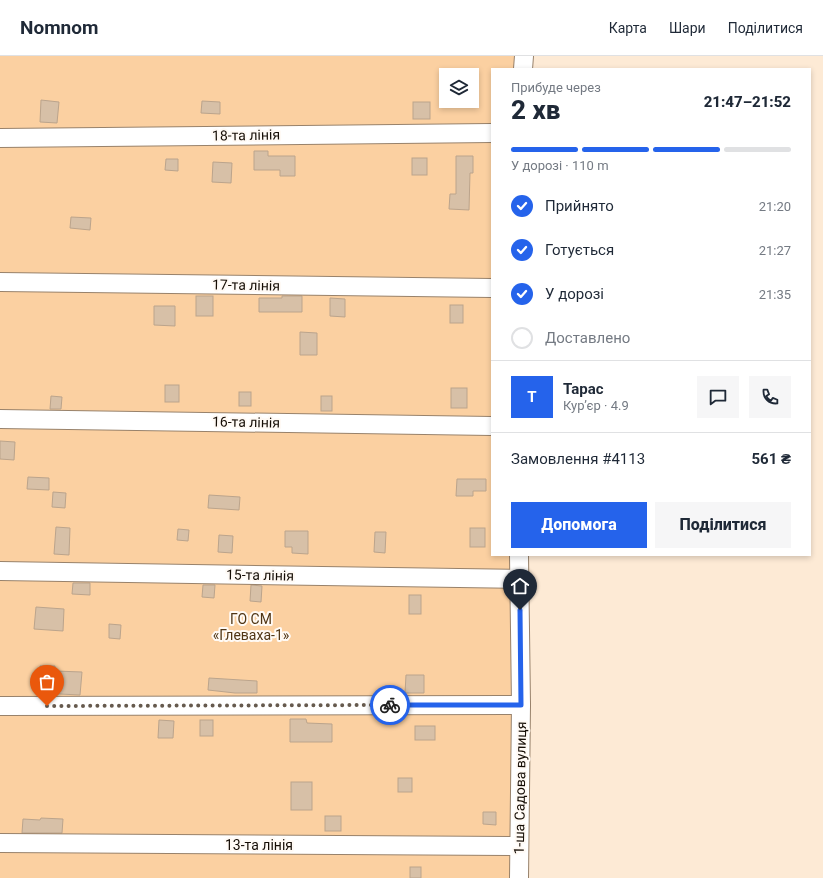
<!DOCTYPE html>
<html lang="uk">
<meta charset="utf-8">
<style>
body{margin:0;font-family:Roboto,sans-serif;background:#f6f6f7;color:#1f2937;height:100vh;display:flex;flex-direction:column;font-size:15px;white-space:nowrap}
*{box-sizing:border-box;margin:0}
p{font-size:13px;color:#747a83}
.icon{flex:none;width:22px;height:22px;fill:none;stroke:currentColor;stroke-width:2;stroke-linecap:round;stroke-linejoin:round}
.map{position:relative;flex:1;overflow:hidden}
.side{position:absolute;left:491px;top:12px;width:320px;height:488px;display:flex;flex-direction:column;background:#fff;border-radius:0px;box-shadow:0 2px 6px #0003}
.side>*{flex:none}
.fabs{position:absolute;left:439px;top:12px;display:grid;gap:8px}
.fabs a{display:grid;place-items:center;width:40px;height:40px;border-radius:0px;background:#fff;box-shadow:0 2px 6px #0003;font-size:20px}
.pin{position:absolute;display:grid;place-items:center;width:34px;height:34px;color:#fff;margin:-41px -17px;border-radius:50% 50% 50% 0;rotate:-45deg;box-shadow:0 0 4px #0007}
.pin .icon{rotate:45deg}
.courier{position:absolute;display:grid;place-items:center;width:40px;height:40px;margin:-20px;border:3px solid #2563eb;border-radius:50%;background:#fff;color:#222;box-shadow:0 1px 5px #0007}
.headline em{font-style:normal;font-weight:800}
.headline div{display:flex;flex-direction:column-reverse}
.headline{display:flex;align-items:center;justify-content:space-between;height:68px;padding:0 20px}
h1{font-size:26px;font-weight:800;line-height:30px}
.bar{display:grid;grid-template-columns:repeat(4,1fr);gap:6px 4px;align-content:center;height:48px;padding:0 20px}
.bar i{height:5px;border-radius:3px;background:#e0e1e3}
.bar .current{background:#2563eb}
.bar p{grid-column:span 4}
.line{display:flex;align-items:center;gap:10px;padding:0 20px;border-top:1px solid #e0e1e3}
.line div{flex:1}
.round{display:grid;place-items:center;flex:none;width:42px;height:42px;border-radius:0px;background:#f6f6f7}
ol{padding:0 20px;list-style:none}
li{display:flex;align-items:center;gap:12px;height:44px}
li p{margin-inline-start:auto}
li .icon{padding:4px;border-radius:50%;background:#2563eb;color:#fff;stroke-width:4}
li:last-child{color:#747a83}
li i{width:22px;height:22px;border:2px solid #e0e1e3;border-radius:50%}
.cta{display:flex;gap:8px;margin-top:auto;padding:8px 20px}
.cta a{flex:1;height:46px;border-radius:0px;background:#2563eb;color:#fff;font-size:16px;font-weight:800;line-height:46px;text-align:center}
.cta a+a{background:#f6f6f7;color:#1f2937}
header{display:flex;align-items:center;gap:24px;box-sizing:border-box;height:56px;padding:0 20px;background:#fff;border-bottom:1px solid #e0e1e3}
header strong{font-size:19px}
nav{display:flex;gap:22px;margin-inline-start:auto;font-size:14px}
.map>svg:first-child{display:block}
</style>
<header>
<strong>Nomnom</strong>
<nav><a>Карта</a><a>Шари</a><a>Поділитися</a></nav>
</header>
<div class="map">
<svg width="823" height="822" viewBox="0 0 823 822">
<rect width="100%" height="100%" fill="#fdead5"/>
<path fill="#fbd0a1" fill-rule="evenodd" d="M 0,0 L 526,0 L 526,13 L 492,13 L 492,499 L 524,499 L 522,822 L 0,822 ZM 446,19 L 472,19 L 472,45 L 446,45 Z"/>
<g fill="#d7c0a7" stroke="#bba48c">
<path d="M 41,44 L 59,46 L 57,67 L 40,66 Z"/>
<path d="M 202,45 L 220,46 L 220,58 L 201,57 Z"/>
<rect x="413" y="46" width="17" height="17"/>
<path d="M 254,95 L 268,95 L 268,100 L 295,100 L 295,120 L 280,120 L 280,114 L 254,114 Z"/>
<path d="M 456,100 L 473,100 L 473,117 L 470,117 L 469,154 L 449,153 L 450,138 L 456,138 Z"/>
<rect x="412" y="102" width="15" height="17"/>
<path d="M 166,103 L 178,103 L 178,115 L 165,114 Z"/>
<path d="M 213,106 L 232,107 L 231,127 L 212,126 Z"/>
<path d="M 71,161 L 91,162 L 90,174 L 70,172 Z"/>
<rect x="196" y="240" width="17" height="20"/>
<path d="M 282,240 L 302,240 L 302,256 L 259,256 L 259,242 L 282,242 Z"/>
<path d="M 330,242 L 345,243 L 345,261 L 330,260 Z"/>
<rect x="450" y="249" width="13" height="18"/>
<path d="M 154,250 L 175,250 L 175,270 L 154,269 Z"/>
<path d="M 300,276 L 317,277 L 317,299 L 300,299 Z"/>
<rect x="165" y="329" width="14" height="17"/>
<rect x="451" y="332" width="16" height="20"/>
<rect x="239" y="336" width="12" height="14"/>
<path d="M 51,340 L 62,341 L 61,353 L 50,353 Z"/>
<rect x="321" y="340" width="11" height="15"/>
<path d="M 0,385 L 15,386 L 14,404 L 0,403 Z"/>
<path d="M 28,421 L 49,422 L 49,434 L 27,433 Z"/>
<path d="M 457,423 L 486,423 L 486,435 L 473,435 L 473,440 L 456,440 Z"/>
<path d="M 53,436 L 66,437 L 65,452 L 52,451 Z"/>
<path d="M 209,439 L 240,441 L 239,454 L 208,452 Z"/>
<path d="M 56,471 L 70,472 L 69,499 L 54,498 Z"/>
<rect x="470" y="472" width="15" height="19"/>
<path d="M 178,473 L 189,474 L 188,485 L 177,484 Z"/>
<path d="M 285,475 L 308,475 L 308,498 L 292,497 L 292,491 L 285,491 Z"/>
<path d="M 375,476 L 386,476 L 385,497 L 374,496 Z"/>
<path d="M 219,479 L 233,480 L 232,497 L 218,496 Z"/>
<path d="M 73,527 L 90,527 L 90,539 L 72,538 Z"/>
<path d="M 203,529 L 215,529 L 214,542 L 202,541 Z"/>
<path d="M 251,529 L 262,530 L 261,546 L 250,545 Z"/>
<rect x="409" y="539" width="12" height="19"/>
<path d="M 36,551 L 64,553 L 63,575 L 34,573 Z"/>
<path d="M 109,568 L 121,569 L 120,583 L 109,582 Z"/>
<path d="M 40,610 L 55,610 L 55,615 L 82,616 L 80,639 L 39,637 Z"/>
<path d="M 406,619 L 424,619 L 424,637 L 405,637 Z"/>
<path d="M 209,622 L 257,625 L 257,637 L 235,637 L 208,634 Z"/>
<path d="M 290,663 L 306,663 L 307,667 L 332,668 L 332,686 L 290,686 Z"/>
<path d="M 159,664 L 174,665 L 173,682 L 158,682 Z"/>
<rect x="200" y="664" width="13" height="16"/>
<rect x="415" y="670" width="20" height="14"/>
<rect x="398" y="722" width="14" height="14"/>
<rect x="291" y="726" width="21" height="28"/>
<path d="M 483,756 L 496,756 L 496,769 L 483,768 Z"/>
<rect x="325" y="760" width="16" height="15"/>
<path d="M 41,762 L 63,763 L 62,777 L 22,777 L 23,763 L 40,764 Z"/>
<rect x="410" y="811" width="11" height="11"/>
</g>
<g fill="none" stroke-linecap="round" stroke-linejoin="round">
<defs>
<g id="minor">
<path d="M 523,13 L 524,0"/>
<path d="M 0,82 L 492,77"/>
<path d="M 0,226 L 492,232"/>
<path d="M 0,363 L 492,370"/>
<path d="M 0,515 L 519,523"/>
<path d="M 0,650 L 521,649"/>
<path d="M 0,787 L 519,790"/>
<path d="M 519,822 L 521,649 L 519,499"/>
</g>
</defs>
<use href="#minor" stroke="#98826b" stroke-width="20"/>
<use href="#minor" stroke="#fff" stroke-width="18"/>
</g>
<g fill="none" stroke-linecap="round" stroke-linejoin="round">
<path stroke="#665a4e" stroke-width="4" stroke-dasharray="0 7.2" d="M 47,650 L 390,649"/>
<path stroke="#2563eb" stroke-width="5" d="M 390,649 L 521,649 L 520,554"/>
</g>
<g text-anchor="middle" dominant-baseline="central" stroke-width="4" stroke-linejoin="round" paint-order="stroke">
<g font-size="14" fill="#150d05" stroke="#fffaf5">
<text transform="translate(246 79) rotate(-1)">18-та лінія</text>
<text transform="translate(246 229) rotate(1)">17-та лінія</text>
<text transform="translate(246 366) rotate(1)">16-та лінія</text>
<text transform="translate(260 519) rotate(1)">15-та лінія</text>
<text transform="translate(520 732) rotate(-89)">1-ша Садова вулиця</text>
<text x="259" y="789">13-та лінія</text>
</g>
<g font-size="14" fill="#503514" stroke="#fffaf5">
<text x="251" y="563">ГО СМ<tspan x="251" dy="16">«Глеваха-1»</tspan></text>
</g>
</g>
</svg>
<div class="fabs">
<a><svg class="icon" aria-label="layers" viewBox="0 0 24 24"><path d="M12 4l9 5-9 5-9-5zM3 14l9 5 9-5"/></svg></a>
</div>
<div class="pin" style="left:47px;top:650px;background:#ea580c"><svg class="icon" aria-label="bag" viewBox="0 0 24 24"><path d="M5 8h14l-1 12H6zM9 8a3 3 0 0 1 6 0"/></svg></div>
<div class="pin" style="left:520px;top:554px;background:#1f2937"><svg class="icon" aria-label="home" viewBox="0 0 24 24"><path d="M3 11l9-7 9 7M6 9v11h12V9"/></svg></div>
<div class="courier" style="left:390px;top:649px"><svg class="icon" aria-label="bike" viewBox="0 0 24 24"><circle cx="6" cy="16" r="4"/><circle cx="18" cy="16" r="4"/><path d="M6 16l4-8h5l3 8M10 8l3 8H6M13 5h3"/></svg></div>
<section class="side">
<div class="headline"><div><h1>2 хв</h1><p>Прибуде через</p></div><em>21:47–21:52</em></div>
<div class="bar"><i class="current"></i><i class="current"></i><i class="current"></i><i></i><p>У дорозі · 110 m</p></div>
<ol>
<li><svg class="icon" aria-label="check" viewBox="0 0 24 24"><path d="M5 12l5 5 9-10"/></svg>Прийнято<p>21:20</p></li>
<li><svg class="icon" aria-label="check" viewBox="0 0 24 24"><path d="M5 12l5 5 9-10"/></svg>Готується<p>21:27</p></li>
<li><svg class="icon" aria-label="check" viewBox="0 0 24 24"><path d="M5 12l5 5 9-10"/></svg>У дорозі<p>21:35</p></li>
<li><i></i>Доставлено</li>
</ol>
<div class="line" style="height:72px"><b class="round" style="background:#2563eb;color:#fff">Т</b><div><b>Тарас</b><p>Кур’єр · 4.9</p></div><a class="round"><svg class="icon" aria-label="chat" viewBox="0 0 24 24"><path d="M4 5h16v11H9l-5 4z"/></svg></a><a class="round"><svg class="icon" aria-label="phone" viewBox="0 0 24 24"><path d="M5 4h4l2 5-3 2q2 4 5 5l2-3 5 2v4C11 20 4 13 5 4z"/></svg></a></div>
<div class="line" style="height:52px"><div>Замовлення #4113</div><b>561 ₴</b></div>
<div class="cta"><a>Допомога</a><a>Поділитися</a></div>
</section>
</div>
